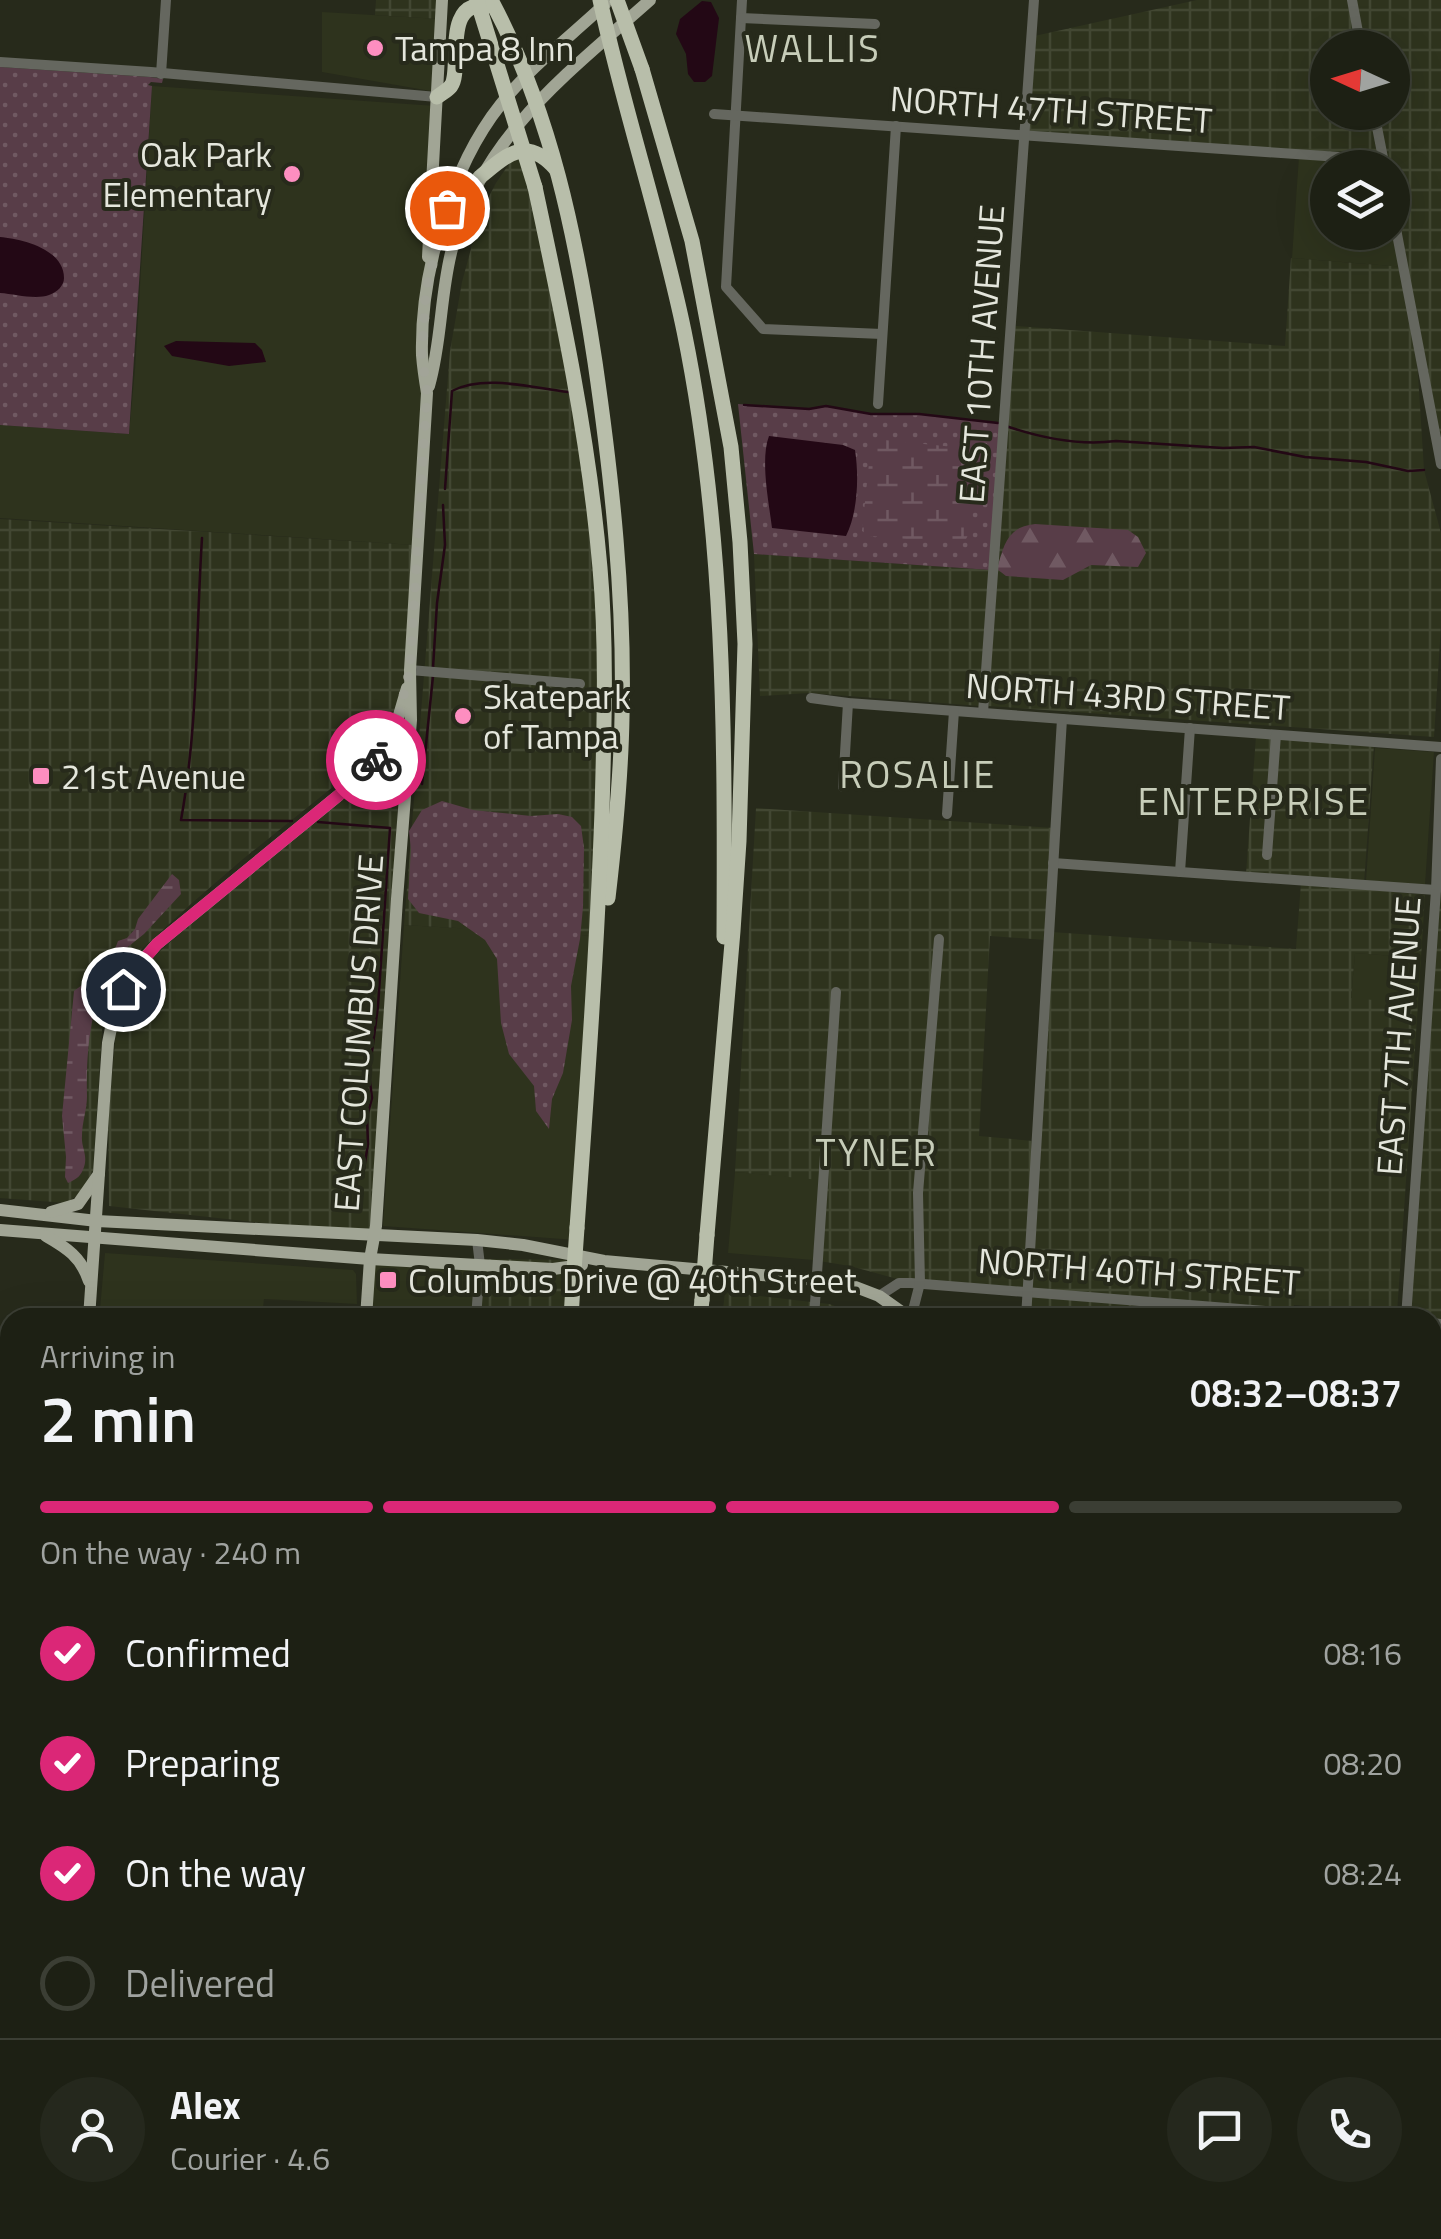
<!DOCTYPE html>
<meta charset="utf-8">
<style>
body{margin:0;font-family:"Titillium Web",sans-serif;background:#25281d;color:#f1f3f6;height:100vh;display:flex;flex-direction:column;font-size:38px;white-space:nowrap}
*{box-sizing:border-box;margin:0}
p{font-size:32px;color:#a0a3a0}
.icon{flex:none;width:55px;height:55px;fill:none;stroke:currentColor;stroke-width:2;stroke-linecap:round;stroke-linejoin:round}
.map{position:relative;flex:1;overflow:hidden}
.side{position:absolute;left:0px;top:1308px;width:1442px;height:932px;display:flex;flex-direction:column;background:#1d2014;border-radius:30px 30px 0 0;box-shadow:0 10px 40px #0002,0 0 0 2px #3b3e34}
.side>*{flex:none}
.needle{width:65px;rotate:274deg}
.controls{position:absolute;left:1310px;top:30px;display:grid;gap:20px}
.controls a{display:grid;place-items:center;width:100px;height:100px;border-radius:50%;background:#1d2014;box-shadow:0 10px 40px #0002,0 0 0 2px #3b3e34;font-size:50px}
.pin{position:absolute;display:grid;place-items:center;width:85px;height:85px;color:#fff;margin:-42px;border:5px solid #fff;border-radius:50%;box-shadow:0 2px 10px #0007}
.courier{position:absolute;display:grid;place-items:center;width:100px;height:100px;margin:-50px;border:8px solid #db2777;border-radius:50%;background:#fff;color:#222;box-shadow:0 2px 12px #0007}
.summary em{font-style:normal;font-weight:600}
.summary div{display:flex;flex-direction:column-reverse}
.summary{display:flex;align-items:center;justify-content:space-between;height:170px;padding:0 40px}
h1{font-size:65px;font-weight:600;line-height:75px}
.bar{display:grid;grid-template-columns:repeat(4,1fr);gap:15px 10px;align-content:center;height:120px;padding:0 40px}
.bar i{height:12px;border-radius:8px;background:#3b3e34}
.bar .selected{background:#db2777}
.bar p{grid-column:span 4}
.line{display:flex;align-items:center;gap:25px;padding:0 40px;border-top:2px solid #3b3e34}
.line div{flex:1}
.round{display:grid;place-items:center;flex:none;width:105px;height:105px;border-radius:52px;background:#25281d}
ol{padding:0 40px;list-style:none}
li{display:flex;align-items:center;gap:30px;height:110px}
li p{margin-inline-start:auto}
li .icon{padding:10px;border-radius:50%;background:#db2777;color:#fff;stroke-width:4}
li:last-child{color:#a0a3a0}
li i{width:55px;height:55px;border:5px solid #3b3e34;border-radius:50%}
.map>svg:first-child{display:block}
</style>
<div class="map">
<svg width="1441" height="2239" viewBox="0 0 1441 2239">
<defs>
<pattern id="industrial-grid" width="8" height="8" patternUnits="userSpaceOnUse" patternTransform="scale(2.5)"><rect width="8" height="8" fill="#2e331d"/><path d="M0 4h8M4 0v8" fill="none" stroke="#424732"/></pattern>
<pattern id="grass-dots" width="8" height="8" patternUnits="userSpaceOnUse" patternTransform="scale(2.5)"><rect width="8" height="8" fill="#583d48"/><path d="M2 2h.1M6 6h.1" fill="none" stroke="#705962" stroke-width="1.8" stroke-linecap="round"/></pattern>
<pattern id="forest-firs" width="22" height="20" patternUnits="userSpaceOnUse" patternTransform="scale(2.5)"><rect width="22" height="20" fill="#583d48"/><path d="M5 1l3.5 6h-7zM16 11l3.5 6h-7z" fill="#705962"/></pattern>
<pattern id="wetland-marsh" width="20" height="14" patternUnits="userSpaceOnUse" patternTransform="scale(2.5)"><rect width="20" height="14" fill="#583d48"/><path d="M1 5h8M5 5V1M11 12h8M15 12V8" fill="none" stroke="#705962"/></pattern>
</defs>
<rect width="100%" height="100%" fill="#272a1b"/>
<g fill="#2e331d">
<path d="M 322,12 L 440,19 L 442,93 L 322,72 Z"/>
<path d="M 152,86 L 436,106 L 438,242 L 434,258 L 423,385 L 413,545 L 0,518 L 0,425 L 129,434 L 135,369 Z"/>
<path d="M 1299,156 L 1383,161 L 1384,167 L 1328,168 L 1328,232 L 1392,232 L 1403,267 L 1292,258 Z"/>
<path d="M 1375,748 L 1434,752 L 1425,885 L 1366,881 Z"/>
<path d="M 404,925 L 599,936 L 576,1240 L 383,1226 Z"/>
<path d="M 1355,953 L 1421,958 L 1418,1004 L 1351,999 Z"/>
<path d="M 735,1172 L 820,1179 L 813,1260 L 728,1253 Z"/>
<path d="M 105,1253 L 353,1270 L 356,1274 L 357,1304 L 264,1299 L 262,1318 L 228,1317 L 100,1309 Z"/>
<path d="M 372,1257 L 479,1261 L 474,1317 L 367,1318 Z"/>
<path d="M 0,1413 L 8,1414 L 0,1502 L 10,1504 L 10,1780 L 0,1779 Z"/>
<path d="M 1433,1540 L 1441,1541 L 1441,1637 L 1433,1637 Z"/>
</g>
<g fill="url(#industrial-grid)">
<path d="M 376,0 L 439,0 L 440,19 L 375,15 Z"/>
<path d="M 1197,0 L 1348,0 L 1358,47 L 1328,48 L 1328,112 L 1371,113 L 1380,159 L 1022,132 L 1030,37 Z"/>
<path d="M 1353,0 L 1441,0 L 1441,455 L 1416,343 L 1424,470 L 1441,533 L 1441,625 L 1434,737 L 988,706 L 1015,326 L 1285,346 L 1291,258 L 1404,267 L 1393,204 L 1392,168 L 1386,167 L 1375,113 L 1392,112 L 1392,48 L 1362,47 Z"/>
<path d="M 513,158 L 525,159 L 567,319 L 605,661 L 599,936 L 404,925 L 450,351 L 462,282 L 481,212 L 496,183 Z"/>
<path d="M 0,519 L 413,545 L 407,673 L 391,720 L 364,762 L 243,859 L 192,903 L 129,961 L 116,980 L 103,1016 L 93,1171 L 83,1191 L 67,1203 L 0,1198 Z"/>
<path d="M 754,554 L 991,570 L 980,706 L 809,693 L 760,696 Z"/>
<path d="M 1256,736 L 1374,745 L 1364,883 L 1246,874 Z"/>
<path d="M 387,763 L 397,769 L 400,776 L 370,1235 L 109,1206 L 108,1122 L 116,1031 L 128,994 L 150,960 L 205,911 L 381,765 Z"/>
<path d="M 756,808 L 1054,828 L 1046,940 L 990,936 L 979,1136 L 1033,1141 L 1025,1291 L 923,1286 L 850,1266 L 813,1260 L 820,1180 L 735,1172 Z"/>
<path d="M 1441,840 L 1441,1498 L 1432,1497 L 1432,1318 L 1407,1318 Z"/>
<path d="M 1301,883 L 1425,895 L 1421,958 L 1355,953 L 1351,998 L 1418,1004 L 1397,1313 L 1294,1305 L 1292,1318 L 1027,1318 L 1051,932 L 1296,949 Z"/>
<path d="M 479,1259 L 577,1260 L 574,1317 L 476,1318 Z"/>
<path d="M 725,1292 L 829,1304 L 868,1317 L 722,1318 Z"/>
<path d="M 1433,1637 L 1441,1638 L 1441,2120 L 1432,2239 L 1285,2239 L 1286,2230 L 1432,2230 Z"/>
<path d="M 0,1805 L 10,1806 L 10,2230 L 465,2230 L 465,2239 L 0,2239 Z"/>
<path d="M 631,2230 L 767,2230 L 766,2239 L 630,2239 Z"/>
</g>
<g fill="url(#grass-dots)">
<path d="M 0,67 L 150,77 L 163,79 L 162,83 L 151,82 L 148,85 L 152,86 L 129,434 L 0,425 Z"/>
<path d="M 738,404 L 809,409 L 826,406 L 871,414 L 919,414 L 1000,423 L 991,570 L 754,554 Z"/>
<path d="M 442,801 L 473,810 L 531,816 L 558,814 L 572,817 L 581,826 L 584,848 L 583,907 L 580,939 L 571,986 L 572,1020 L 563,1073 L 552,1099 L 549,1129 L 536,1111 L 534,1086 L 509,1054 L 501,1023 L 497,959 L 485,940 L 458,921 L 419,913 L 408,899 L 411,850 L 409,831 L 422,810 Z"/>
<path d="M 1433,2082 L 1441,2082 C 1439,2116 1440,2143 1441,2177 L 1440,2169 L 1433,2160 Z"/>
</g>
<path fill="url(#forest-firs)" d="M 1035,524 L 1128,530 L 1138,537 L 1146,553 L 1138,567 L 1091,565 L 1063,580 L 1006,576 L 997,569 C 1004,545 1007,527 1035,524 Z"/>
<g fill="url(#wetland-marsh)">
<path d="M 884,440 L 964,448 L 976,460 L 970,487 L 971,529 L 965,541 L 943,542 L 870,536 L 862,531 L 871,444 Z"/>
<path d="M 172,874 L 179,880 L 181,894 L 144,934 L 119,954 L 115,949 L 118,941 L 127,938 L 135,929 L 138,919 Z"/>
<path d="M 82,985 L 92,985 L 99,992 C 89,1027 86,1060 87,1096 C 87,1110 82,1122 82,1136 C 81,1147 88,1155 84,1167 C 81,1176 77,1179 68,1183 L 65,1177 L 66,1157 L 62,1116 L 74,991 Z"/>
</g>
<g fill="#230815">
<path d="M 702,1 L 711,2 L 719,18 L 712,76 L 705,82 L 694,82 L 688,74 L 686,54 L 676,34 L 680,19 Z"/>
<path d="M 0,237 C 22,239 64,249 64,278 C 64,286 57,292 49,295 C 35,300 15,294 0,293 Z"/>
<path d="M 176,341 L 255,343 L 262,350 L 266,362 L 229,366 L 172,356 L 164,346 Z"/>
<path d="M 769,436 L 843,445 L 855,450 C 859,476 858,512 846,536 L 772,528 C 769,503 760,460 769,436 Z"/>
</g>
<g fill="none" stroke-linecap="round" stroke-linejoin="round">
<g stroke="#230815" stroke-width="2.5">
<path d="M 744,405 L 809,409 L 826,406 L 871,414 L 919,414 L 998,423"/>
<path d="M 1006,426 C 1041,438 1078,446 1116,441 L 1223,448 L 1254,447 L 1305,457 L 1366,462 L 1408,471 L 1424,470"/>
<path d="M 445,489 L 452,391 C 485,374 532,388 568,392"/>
<path d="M 202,538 C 196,632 198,727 181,820 L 292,821"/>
<path d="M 433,668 L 437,603 L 445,545 L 443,505"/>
<path d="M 422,784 L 433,676"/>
<path d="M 318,822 L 390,828 L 378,1006 L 369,1074 L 372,1098 L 367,1117 L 368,1144 L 363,1175"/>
</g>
<g stroke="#65675f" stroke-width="10">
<path d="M 742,0 L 726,287 L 763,329 L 882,334"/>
<path d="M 1352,0 L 1361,48"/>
<path d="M 741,18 L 875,24"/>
<path d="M 0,62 L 151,72 L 437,97"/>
<path d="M 161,74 L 166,0"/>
<path d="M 1374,112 L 1385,168"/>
<path d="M 714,114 L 1383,160"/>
<path d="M 1392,208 L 1441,464"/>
<path d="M 878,404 L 896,126"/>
<path d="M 410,670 L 580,684"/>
<path d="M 811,698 L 848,703 L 1441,747"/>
<path d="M 983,713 L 1034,0"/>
<path d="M 843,787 L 848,703"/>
<path d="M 947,814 L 954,711"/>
<path d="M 1267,855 L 1276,735"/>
<path d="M 1053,863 L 1436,890"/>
<path d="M 1180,872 L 1190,728"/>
<path d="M 879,1296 L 899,1283 L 911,1283 L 1353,1318"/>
<path d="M 476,1318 L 480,1265 L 477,1240"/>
<path d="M 814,1318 L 836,992"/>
<path d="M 911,1318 L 920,1283 L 918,1193 L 939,939"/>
<path d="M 1026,1318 L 1062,719"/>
<path d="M 1406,1318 L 1436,890 L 1441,759"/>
<path d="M 1432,1323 L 1441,1324"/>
<path d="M 1432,1708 L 1441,1708"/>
<path d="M 0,1970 L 10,1970"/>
<path d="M 1432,2073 L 1441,2074"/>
<path d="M 0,2185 L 10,2186"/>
<path d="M 689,2232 L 802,2239"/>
<path d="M 884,2239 L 885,2230"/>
<path d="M 998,2239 L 999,2230"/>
<path d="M 1111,2239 L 1112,2230"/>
<path d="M 1226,2239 L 1227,2230"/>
<path d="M 1338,2239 L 1338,2230"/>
</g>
<g stroke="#a1a595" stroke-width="12">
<path d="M 428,257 L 442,0"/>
<path d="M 429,386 C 442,341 440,294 452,249 C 482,136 567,74 650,0"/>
<path d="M 0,1210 L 97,1221 L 477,1240 L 523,1245 L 604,1261 L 817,1280 L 853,1286 L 879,1296 L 910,1318"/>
<path d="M 51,1212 L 78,1204 L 99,1174"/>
<path d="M 0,1230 L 370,1259 L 553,1269 L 582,1265"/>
<path d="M 46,1236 C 67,1248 81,1257 89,1281"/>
<path d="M 89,1318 L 108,1043 C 115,1003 129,973 157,944 L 339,795 L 376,760 L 395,729 L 407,688"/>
<path d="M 366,1318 L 370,1259 L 376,1226 L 397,899 L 411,720 L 410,670 L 427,393 C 425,381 423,368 422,355 C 420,275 450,168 501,104 C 531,66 570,37 605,4"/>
<path d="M 1432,1524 L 1441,1524"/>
<path d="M 62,2239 L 63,2230"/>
<path d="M 301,2239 L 302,2230"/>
</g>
<g stroke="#b8beaa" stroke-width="15">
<path d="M 491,0 C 551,112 576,237 595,362 C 612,479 625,599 622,717 C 621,778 615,838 608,898"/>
<path d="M 600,0 C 624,111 661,220 684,331 C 725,531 725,734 724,937"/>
<path d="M 642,69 L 692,241 L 731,447 L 740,542 L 745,644 L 739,841 L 733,931 L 707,1235"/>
<path d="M 437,97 C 442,93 447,91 451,86 C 463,70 441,0 487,6"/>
<path d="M 480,177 C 507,154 527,136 556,169"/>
<path d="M 535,187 C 562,313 589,439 600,568 C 607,648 604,731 602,811 C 597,950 587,1089 577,1228"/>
<path d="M 571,1318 L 573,1285"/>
<path d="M 700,1318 L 702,1300"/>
<path d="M 513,2239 L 514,2230"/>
<path d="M 525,2239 L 526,2230"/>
<path d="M 630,2239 L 630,2230"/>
</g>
<defs>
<g id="rail">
<path d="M 0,1802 L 10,1803"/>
<path d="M 1432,1811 L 1441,1799"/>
<path d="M 1432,2179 L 1438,2208 L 1440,2239"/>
</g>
</defs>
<use href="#rail" stroke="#ced0c5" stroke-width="6"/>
<use href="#rail" stroke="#272a1b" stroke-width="2.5" stroke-dasharray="8" stroke-linecap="butt"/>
<g stroke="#b8beaa" stroke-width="15">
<path d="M 477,0 L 535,187"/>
<path d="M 617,0 L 642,69"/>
<path d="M 573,1285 L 577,1228"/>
<path d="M 702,1300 L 707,1235"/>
</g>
</g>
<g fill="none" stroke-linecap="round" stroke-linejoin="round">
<path stroke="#a2a498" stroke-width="10" stroke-dasharray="0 18" d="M 376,760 L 395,729 L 410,670 L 427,393 L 422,355 L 426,290 L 447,208"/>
<path stroke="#db2777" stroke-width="12" d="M 123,989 L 133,972 L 157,944 L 339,795 L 376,760"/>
</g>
<g fill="#fd8ec0" stroke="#272a1b" stroke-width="4">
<circle cx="375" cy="48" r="10"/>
<circle cx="292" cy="174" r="10"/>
<circle cx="463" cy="716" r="10"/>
<rect x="31" y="766" width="20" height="20" rx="5"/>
<rect x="378" y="1270" width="20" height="20" rx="5"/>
</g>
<g text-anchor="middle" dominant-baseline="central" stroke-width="8" stroke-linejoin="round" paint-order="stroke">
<g font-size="35" fill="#e4e6dc" stroke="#272a1b" text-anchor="start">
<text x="395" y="48">Tampa 8 Inn</text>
<text x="272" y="154" text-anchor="end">Oak Park<tspan x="272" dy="40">Elementary</tspan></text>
<text x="483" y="696">Skatepark<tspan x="483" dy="40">of Tampa</tspan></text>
<text x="61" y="776">21st Avenue</text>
<text x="408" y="1280">Columbus Drive @ 40th Street</text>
</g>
<g font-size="35" fill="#e4e6dc" stroke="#272a1b">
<text transform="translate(1051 109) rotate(4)">NORTH 47TH STREET</text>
<text transform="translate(981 354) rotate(-86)">EAST 10TH AVENUE</text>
<text transform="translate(1128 696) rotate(4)">NORTH 43RD STREET</text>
<text transform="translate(358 1033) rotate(-86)">EAST COLUMBUS DRIVE</text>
<text transform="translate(1398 1036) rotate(-86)">EAST 7TH AVENUE</text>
<text transform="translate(1139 1271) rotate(4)">NORTH 40TH STREET</text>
</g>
<g font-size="38" letter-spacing="2.5" fill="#c7cdb9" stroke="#272a1b">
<text x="813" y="48">WALLIS</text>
<text x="918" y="774">ROSALIE</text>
<text x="1254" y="801">ENTERPRISE</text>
<text x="877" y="1152">TYNER</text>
</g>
</g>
</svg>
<div class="controls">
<a><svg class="needle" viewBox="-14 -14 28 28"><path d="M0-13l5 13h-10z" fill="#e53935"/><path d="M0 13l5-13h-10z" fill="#a0a3a0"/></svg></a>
<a><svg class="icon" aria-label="layers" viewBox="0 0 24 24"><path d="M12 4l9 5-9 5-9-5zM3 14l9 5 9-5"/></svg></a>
</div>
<div class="pin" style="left:447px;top:208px;background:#ea580c"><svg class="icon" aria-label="bag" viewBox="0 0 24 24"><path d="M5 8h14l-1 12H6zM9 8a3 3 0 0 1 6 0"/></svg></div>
<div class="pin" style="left:123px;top:989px;background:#1f2937"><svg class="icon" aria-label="home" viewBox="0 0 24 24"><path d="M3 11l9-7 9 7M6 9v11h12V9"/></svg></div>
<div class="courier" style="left:376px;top:760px"><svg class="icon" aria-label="bike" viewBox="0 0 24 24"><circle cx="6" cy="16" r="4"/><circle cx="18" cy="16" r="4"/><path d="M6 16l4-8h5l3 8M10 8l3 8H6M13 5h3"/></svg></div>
<section class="side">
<div class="summary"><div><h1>2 min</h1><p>Arriving in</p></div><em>08:32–08:37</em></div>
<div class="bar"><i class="selected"></i><i class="selected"></i><i class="selected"></i><i></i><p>On the way · 240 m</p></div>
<ol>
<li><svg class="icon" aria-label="check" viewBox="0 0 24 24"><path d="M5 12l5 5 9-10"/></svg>Confirmed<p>08:16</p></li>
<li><svg class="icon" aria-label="check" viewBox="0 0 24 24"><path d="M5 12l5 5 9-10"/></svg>Preparing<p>08:20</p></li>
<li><svg class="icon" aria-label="check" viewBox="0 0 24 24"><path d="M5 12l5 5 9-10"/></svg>On the way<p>08:24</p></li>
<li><i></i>Delivered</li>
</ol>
<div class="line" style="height:180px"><a class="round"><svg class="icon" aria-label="person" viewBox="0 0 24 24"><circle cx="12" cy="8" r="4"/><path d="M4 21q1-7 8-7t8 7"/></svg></a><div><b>Alex</b><p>Courier · 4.6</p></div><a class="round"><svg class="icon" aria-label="chat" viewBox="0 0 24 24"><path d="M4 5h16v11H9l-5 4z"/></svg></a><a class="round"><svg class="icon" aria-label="phone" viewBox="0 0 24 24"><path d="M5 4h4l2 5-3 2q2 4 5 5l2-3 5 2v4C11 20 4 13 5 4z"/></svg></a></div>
</section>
</div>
